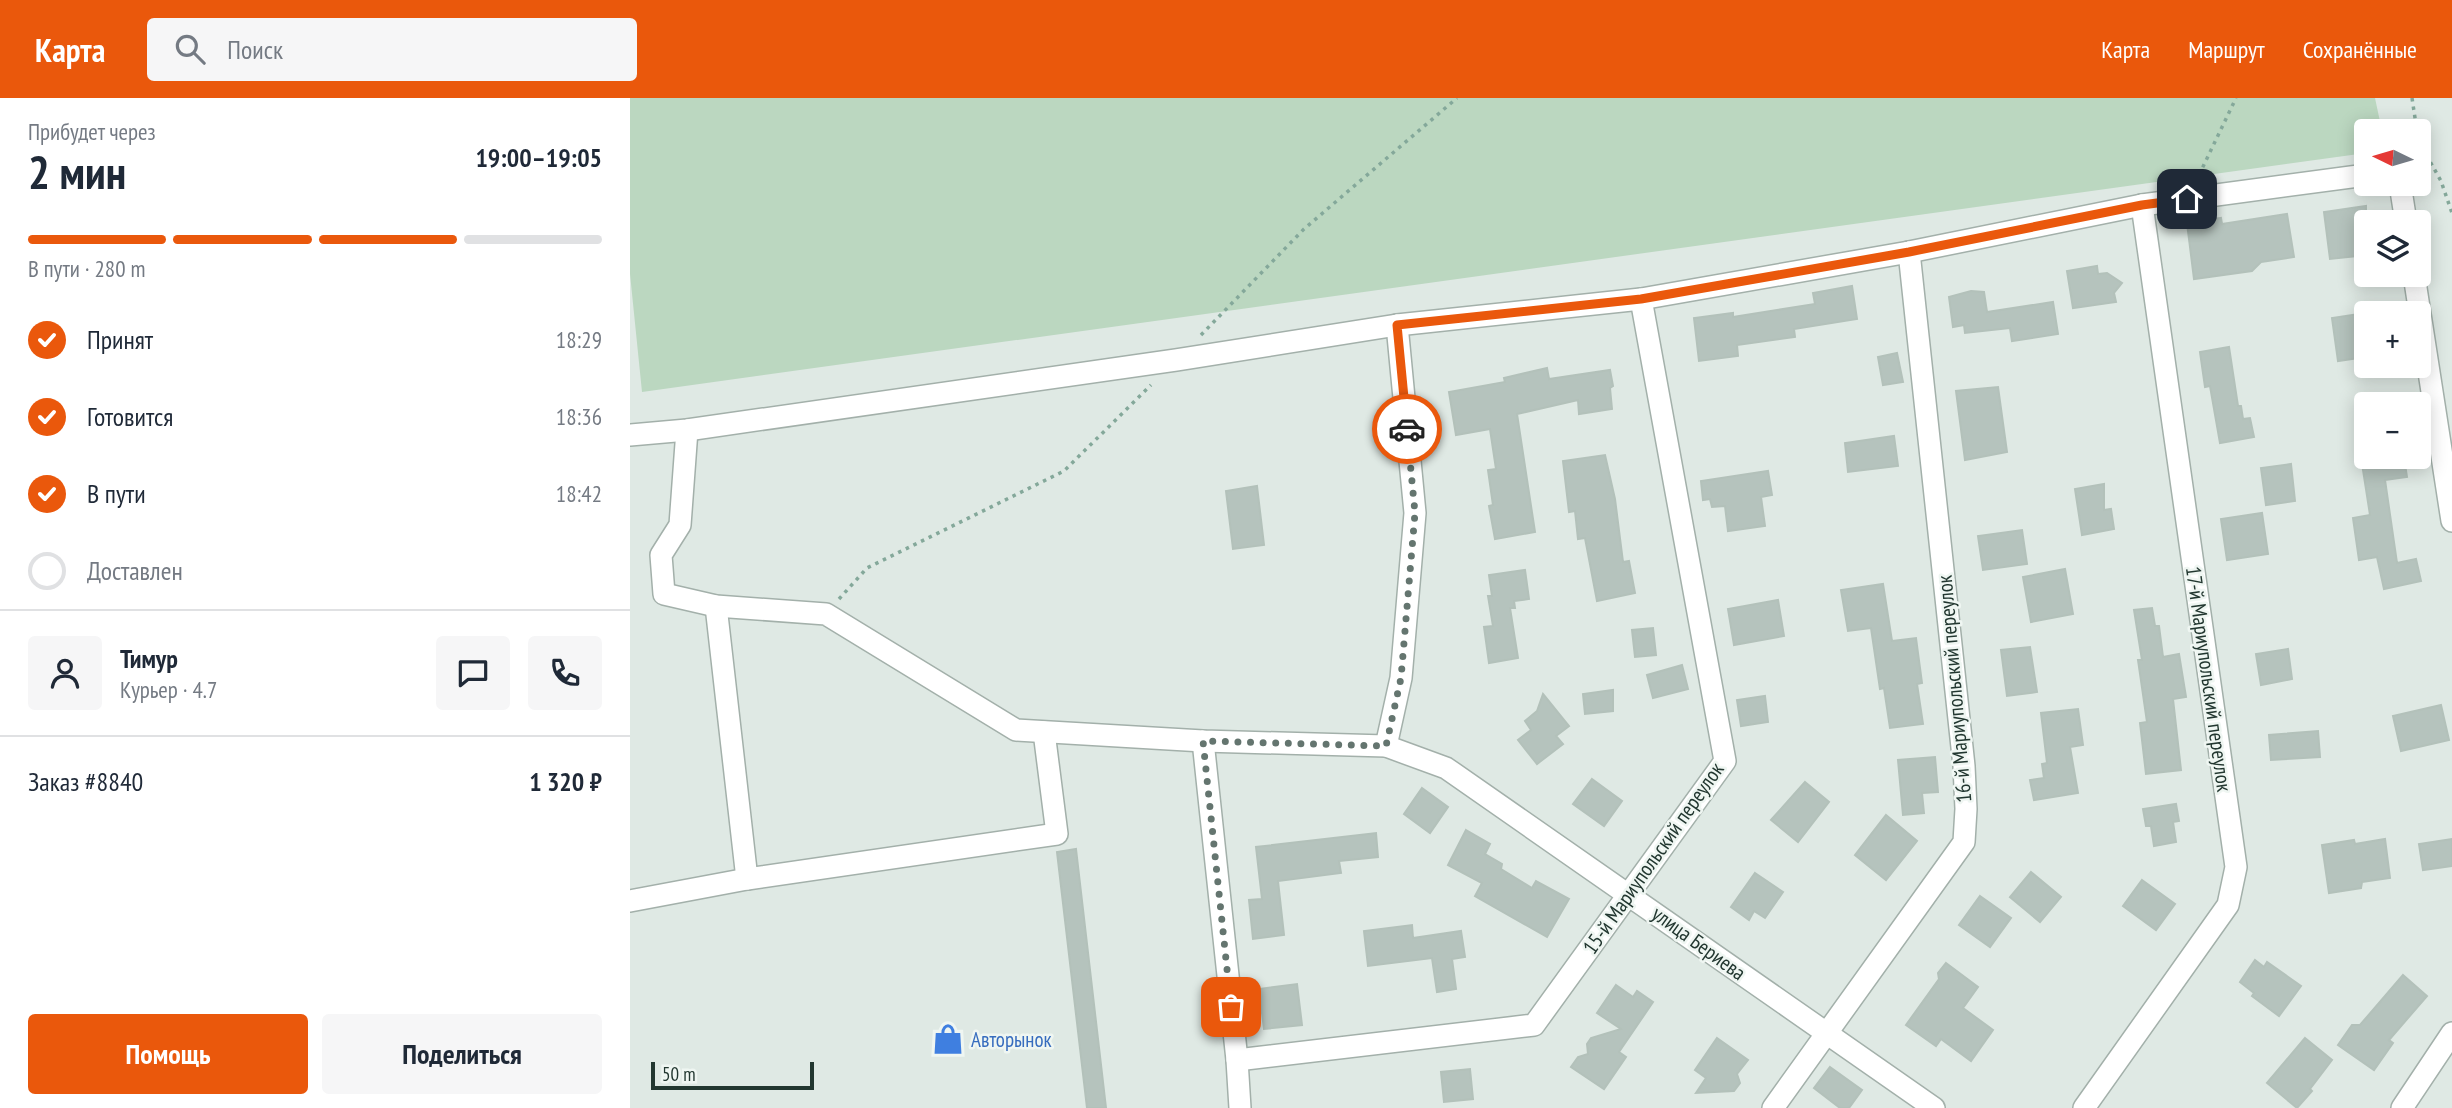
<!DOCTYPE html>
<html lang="ru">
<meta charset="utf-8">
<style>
body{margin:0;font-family:"PT Sans Narrow",sans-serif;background:#f6f6f7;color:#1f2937;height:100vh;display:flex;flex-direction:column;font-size:26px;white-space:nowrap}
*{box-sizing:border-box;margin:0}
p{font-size:23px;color:#747a83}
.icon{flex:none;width:38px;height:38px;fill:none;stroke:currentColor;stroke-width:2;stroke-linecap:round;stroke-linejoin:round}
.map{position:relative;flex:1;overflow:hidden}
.details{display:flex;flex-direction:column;background:#fff;width:630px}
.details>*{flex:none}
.needle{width:46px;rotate:275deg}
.tools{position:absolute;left:1724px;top:21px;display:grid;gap:14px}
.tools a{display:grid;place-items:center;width:77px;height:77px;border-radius:7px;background:#fff;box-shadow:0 4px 18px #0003;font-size:35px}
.scale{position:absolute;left:21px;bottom:18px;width:163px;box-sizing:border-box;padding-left:7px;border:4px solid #223730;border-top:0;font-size:19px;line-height:24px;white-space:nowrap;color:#223730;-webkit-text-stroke:5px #eff6f2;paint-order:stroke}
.pin{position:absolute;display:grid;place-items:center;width:60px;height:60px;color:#fff;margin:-30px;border-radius:14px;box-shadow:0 4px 10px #0006}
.courier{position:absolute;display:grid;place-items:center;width:70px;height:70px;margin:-35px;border:5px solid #ea580c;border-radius:50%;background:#fff;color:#222;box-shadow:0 2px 9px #0007}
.summary em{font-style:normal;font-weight:600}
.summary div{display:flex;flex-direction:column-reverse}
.summary{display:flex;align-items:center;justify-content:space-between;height:119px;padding:0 28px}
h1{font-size:46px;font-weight:600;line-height:52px}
.bar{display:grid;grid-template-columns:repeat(4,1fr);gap:10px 7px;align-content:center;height:84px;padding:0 28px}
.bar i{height:9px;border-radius:5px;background:#e0e1e3}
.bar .active{background:#ea580c}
.bar p{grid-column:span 4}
.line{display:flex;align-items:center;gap:18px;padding:0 28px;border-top:2px solid #e0e1e3}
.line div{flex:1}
.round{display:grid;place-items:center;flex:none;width:74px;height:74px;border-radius:7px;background:#f6f6f7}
ol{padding:0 28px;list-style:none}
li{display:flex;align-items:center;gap:21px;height:77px}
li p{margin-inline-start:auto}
li .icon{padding:7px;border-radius:50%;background:#ea580c;color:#fff;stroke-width:4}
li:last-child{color:#747a83}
li i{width:38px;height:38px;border:4px solid #e0e1e3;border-radius:50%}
.cta{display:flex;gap:14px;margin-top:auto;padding:14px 28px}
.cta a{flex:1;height:80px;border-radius:7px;background:#ea580c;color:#fff;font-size:28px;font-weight:600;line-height:80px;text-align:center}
.cta a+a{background:#f6f6f7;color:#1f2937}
header{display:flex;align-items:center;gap:42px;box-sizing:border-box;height:98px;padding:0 35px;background:#ea580c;color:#fff}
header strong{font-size:33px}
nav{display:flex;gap:38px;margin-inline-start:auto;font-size:24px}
.search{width:490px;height:63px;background:#f6f6f7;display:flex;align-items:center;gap:18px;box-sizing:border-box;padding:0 24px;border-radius:7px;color:#747a83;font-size:26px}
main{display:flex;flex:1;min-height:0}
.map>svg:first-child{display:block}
</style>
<header>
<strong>Карта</strong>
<div class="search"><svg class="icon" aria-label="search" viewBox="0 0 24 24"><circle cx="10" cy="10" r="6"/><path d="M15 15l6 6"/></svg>Поиск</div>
<nav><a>Карта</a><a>Маршрут</a><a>Сохранённые</a></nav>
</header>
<main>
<section class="details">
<div class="summary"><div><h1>2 мин</h1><p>Прибудет через</p></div><em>19:00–19:05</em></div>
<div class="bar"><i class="active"></i><i class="active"></i><i class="active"></i><i></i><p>В пути · 280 m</p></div>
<ol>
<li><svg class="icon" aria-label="check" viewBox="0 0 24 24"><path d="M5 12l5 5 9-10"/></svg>Принят<p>18:29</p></li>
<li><svg class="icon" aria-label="check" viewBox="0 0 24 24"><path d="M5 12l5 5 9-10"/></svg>Готовится<p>18:36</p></li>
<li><svg class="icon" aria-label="check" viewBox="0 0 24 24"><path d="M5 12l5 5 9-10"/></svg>В пути<p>18:42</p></li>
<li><i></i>Доставлен</li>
</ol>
<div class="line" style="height:126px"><a class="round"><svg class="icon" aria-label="person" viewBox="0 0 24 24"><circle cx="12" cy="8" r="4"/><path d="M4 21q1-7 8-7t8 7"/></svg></a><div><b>Тимур</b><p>Курьер · 4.7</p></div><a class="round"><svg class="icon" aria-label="chat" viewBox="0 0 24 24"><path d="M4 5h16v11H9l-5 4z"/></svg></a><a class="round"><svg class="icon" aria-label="phone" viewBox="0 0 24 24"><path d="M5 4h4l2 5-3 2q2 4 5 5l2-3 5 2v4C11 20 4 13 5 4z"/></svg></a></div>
<div class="line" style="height:91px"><div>Заказ #8840</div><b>1 320 ₽</b></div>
<div class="cta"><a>Помощь</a><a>Поделиться</a></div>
</section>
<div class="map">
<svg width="1822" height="1010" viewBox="0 0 1822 1010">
<rect width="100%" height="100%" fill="#dfe9e4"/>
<path fill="#bbd7c0" d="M 0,0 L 1745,0 L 1752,33 L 1736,33 L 1736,55 L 12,294 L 0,176 Z"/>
<g fill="#b5c3bd" stroke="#b3c1ba" stroke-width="2">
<path d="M 1736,108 L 1736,157 L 1700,161 L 1694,114 Z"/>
<path d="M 1657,116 L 1664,159 L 1631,164 L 1622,173 L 1564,181 L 1557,125 L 1591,120 L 1592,126 Z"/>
<path d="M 1467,168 L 1468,176 L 1477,175 L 1492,185 L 1484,195 L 1486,204 L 1443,210 L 1437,173 Z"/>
<path d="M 1222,188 L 1227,221 L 1164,231 L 1165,239 L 1107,247 L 1108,258 L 1069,263 L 1064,220 L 1103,215 L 1103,219 L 1185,206 L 1183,195 Z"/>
<path d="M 1341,193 L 1354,194 L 1357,214 L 1423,204 L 1428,236 L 1382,243 L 1380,230 L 1335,235 L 1334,227 L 1323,229 L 1319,199 Z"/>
<path d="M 1736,215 L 1736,259 L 1708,263 L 1702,220 Z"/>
<path d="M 1599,249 L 1608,308 L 1611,308 L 1613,321 L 1620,320 L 1624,339 L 1590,345 L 1580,288 L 1575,289 L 1570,254 Z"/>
<path d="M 1267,255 L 1273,284 L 1253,287 L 1248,259 Z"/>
<path d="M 917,270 L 919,281 L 980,272 L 983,288 L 980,290 L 982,311 L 949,316 L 948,302 L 887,316 L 905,434 L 865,441 L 859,408 L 863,407 L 858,372 L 866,371 L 860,331 L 826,337 L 819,294 L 875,284 L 874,280 Z"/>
<path d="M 1368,289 L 1377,354 L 1335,362 L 1326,293 Z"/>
<path d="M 1264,338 L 1268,368 L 1218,374 L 1215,345 Z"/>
<path d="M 975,357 L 985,401 L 993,464 L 999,463 L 1005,495 L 967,503 L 955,440 L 948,441 L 945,413 L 939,414 L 933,363 Z"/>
<path d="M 1731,359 L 1774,360 L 1777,379 L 1755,382 L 1767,465 L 1786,461 L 1791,483 L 1754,491 L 1747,459 L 1729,462 L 1723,420 L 1740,417 Z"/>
<path d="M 1661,366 L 1665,403 L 1636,407 L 1631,370 Z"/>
<path d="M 1138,373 L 1142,397 L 1131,399 L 1135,428 L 1098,433 L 1095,408 L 1082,409 L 1080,401 L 1073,402 L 1071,383 Z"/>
<path d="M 1474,386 L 1474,412 L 1481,411 L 1484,431 L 1452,437 L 1445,391 Z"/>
<path d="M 627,388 L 634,447 L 603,451 L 596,393 Z"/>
<path d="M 1632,415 L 1638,456 L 1597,462 L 1591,421 Z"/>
<path d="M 1392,432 L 1397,466 L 1353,472 L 1348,438 Z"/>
<path d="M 1435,471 L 1443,516 L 1401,524 L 1393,479 Z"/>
<path d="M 895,472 L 899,501 L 884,503 L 885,510 L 880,510 L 888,560 L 859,565 L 854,529 L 863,528 L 858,498 L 862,498 L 859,477 Z"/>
<path d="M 1253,486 L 1262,543 L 1286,540 L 1292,585 L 1287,586 L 1293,626 L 1260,630 L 1254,590 L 1250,591 L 1241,530 L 1218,533 L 1211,492 Z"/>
<path d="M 1148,502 L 1154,538 L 1104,547 L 1098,511 Z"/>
<path d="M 1522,510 L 1525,528 L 1529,528 L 1533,559 L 1549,556 L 1556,599 L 1543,601 L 1551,672 L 1516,676 L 1510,625 L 1517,624 L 1508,562 L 1512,562 L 1504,512 Z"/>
<path d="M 1023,530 L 1026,557 L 1005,559 L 1002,532 Z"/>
<path d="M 1400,549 L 1407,594 L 1377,598 L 1371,552 Z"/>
<path d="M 1658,551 L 1662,581 L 1631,587 L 1626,556 Z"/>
<path d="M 1052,567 L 1058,591 L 1023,600 L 1017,577 Z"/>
<path d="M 983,592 L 983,613 L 955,616 L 953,596 Z"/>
<path d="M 913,596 L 939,628 L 926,638 L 933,646 L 907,666 L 888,642 L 901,632 L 895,623 L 907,613 Z"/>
<path d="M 1135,598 L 1138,624 L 1111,628 L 1107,602 Z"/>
<path d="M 1811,607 L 1819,642 L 1771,653 L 1763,618 Z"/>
<path d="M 1448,611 L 1453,647 L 1440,649 L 1448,695 L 1404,702 L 1400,682 L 1414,680 L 1412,666 L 1417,665 L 1411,615 Z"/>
<path d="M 1688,633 L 1690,659 L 1641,662 L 1639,637 Z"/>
<path d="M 1305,659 L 1308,694 L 1292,695 L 1294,715 L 1273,717 L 1268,662 Z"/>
<path d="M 962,681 L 992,703 L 974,728 L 943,706 Z"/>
<path d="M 1175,684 L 1199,704 L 1168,744 L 1141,722 Z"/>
<path d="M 792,690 L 818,709 L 800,735 L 774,716 Z"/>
<path d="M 1546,706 L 1549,723 L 1543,724 L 1546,744 L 1524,748 L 1521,728 L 1516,728 L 1513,711 Z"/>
<path d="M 1256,717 L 1287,743 L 1256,782 L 1225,757 Z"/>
<path d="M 836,732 L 860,746 L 855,756 L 872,766 L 871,771 L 902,790 L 906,783 L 939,801 L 917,839 L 845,798 L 852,785 L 818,767 Z"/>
<path d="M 746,735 L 748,759 L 709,763 L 711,775 L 648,783 L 654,837 L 623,841 L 619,802 L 632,801 L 626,749 Z"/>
<path d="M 1755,741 L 1760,780 L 1732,784 L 1731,790 L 1699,795 L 1692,747 L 1724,742 L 1725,746 Z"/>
<path d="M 1822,741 L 1822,768 L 1793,772 L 1789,746 Z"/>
<path d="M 446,751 L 476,1010 L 457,1010 L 427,754 Z"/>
<path d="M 1401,774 L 1431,799 L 1410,824 L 1380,799 Z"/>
<path d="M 1125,775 L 1153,794 L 1135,820 L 1124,813 L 1119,822 L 1101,809 Z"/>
<path d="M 1512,782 L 1545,806 L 1526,832 L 1493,808 Z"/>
<path d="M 1350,798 L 1381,820 L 1360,849 L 1329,827 Z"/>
<path d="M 782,827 L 783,840 L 831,833 L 835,859 L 822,861 L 826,891 L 807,894 L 802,860 L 738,868 L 734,833 Z"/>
<path d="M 1625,862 L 1634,869 L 1637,864 L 1671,888 L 1649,918 L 1622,898 L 1624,895 L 1610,884 Z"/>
<path d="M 1316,865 L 1348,889 L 1333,910 L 1363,932 L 1341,963 L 1311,941 L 1306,948 L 1276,927 L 1309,881 L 1308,875 Z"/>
<path d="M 1773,877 L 1797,898 L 1759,942 L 1763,945 L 1744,972 L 1708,947 L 1722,927 L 1730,927 Z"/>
<path d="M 667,886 L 672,927 L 634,931 L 629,891 Z"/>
<path d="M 986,887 L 1003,899 L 1007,893 L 1023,904 L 989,954 L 996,959 L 974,991 L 941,969 L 948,959 L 958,956 L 957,946 L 961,940 L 991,931 L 967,915 Z"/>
<path d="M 1087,940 L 1118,962 L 1107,976 L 1110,985 L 1104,993 L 1066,995 L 1076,980 L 1065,972 Z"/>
<path d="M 1675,940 L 1702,962 L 1680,991 L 1682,993 L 1667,1010 L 1637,985 Z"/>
<path d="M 1200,969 L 1232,992 L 1219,1010 L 1210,1010 L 1184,990 Z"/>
<path d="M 840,971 L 843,1001 L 814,1004 L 811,974 Z"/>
</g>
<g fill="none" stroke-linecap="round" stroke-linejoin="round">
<defs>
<g id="street">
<path d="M 1770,86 L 1776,124"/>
<path d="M 1784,177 L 1822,423"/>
<path d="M 57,332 L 50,427 L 31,457 L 34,496 L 86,508 L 196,516 L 386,632 L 573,643 L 756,648 L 816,670 L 1304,1010"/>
<path d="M 0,337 L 57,332 L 546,262 L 767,227 L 1011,201 L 1279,154 L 1512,107 L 1736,77"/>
<path d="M 86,508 L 117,781"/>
<path d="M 573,643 L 607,962 L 610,1010"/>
<path d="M 756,648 L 771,580 L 785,415 L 767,227"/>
<path d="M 0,803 L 117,781 L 427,736 L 414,634"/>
<path d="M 607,962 L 904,927 L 1095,663 L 1011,201"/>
<path d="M 1143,1010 L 1334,744 L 1336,711 L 1334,668 L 1279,154"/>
<path d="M 1454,1010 L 1598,807 L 1606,769 L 1512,107"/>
<path d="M 1772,1010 L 1822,935"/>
</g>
</defs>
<use href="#street" stroke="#a3b0aa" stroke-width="24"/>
<g stroke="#84a89a" stroke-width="3.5" stroke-dasharray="3.5 5" stroke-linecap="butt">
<path d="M 1782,0 L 1787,33"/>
<path d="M 1788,42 L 1811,83 L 1822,115"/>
<path d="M 1788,70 L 1802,68"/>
<path d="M 1569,77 L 1606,0"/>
<path d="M 571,237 L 674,131 L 827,0"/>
<path d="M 209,501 L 237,470 L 434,373 L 521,287"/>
</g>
<use href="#street" stroke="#fff" stroke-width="21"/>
</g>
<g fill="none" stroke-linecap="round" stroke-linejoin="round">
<path stroke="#64756f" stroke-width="7" stroke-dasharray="0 12.6" d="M 601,909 L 573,643 L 756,648 L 771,580 L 785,415 L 777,331"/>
<path stroke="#ea580c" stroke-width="9" d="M 777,331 L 767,227 L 1011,201 L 1279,154 L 1512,107 L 1557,101"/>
</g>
<defs>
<symbol id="shop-bare" viewBox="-9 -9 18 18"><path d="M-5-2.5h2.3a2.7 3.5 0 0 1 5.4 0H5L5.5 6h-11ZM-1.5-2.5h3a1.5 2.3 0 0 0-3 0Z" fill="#3f7fe0" stroke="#eff6f2" stroke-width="2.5" paint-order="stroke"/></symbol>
</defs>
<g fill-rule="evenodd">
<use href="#shop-bare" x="296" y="919" width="44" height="44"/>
</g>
<g text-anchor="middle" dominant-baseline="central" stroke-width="5" stroke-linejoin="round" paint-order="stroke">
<g font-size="21" fill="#223730" stroke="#eff6f2">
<text transform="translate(1579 581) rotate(82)">17-й Мариупольский переулок</text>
<text transform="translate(1324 591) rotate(-95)">16-й Мариупольский переулок</text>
<text transform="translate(1023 760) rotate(-55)">15-й Мариупольский переулок</text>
<text transform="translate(1069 845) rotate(36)">улица Бериева</text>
</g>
<g font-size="21" fill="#366cbe" stroke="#eff6f2" text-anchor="start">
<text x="341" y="941">Авторынок</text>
</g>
</g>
</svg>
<div class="tools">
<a><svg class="needle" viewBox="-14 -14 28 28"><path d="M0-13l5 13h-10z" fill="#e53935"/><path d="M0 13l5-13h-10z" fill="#747a83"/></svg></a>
<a><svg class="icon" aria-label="layers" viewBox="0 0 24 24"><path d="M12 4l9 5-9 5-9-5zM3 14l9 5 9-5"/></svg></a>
<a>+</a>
<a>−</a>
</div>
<div class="scale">50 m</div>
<div class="pin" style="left:601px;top:909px;background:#ea580c"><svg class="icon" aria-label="bag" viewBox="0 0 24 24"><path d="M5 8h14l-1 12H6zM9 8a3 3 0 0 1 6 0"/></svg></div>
<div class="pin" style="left:1557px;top:101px;background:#1f2937"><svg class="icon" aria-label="home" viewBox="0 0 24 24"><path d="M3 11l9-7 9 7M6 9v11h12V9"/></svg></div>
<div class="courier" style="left:777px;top:331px"><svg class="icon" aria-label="car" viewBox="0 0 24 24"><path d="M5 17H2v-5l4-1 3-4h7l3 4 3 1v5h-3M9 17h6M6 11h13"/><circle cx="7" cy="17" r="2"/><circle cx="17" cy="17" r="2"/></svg></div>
</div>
</main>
